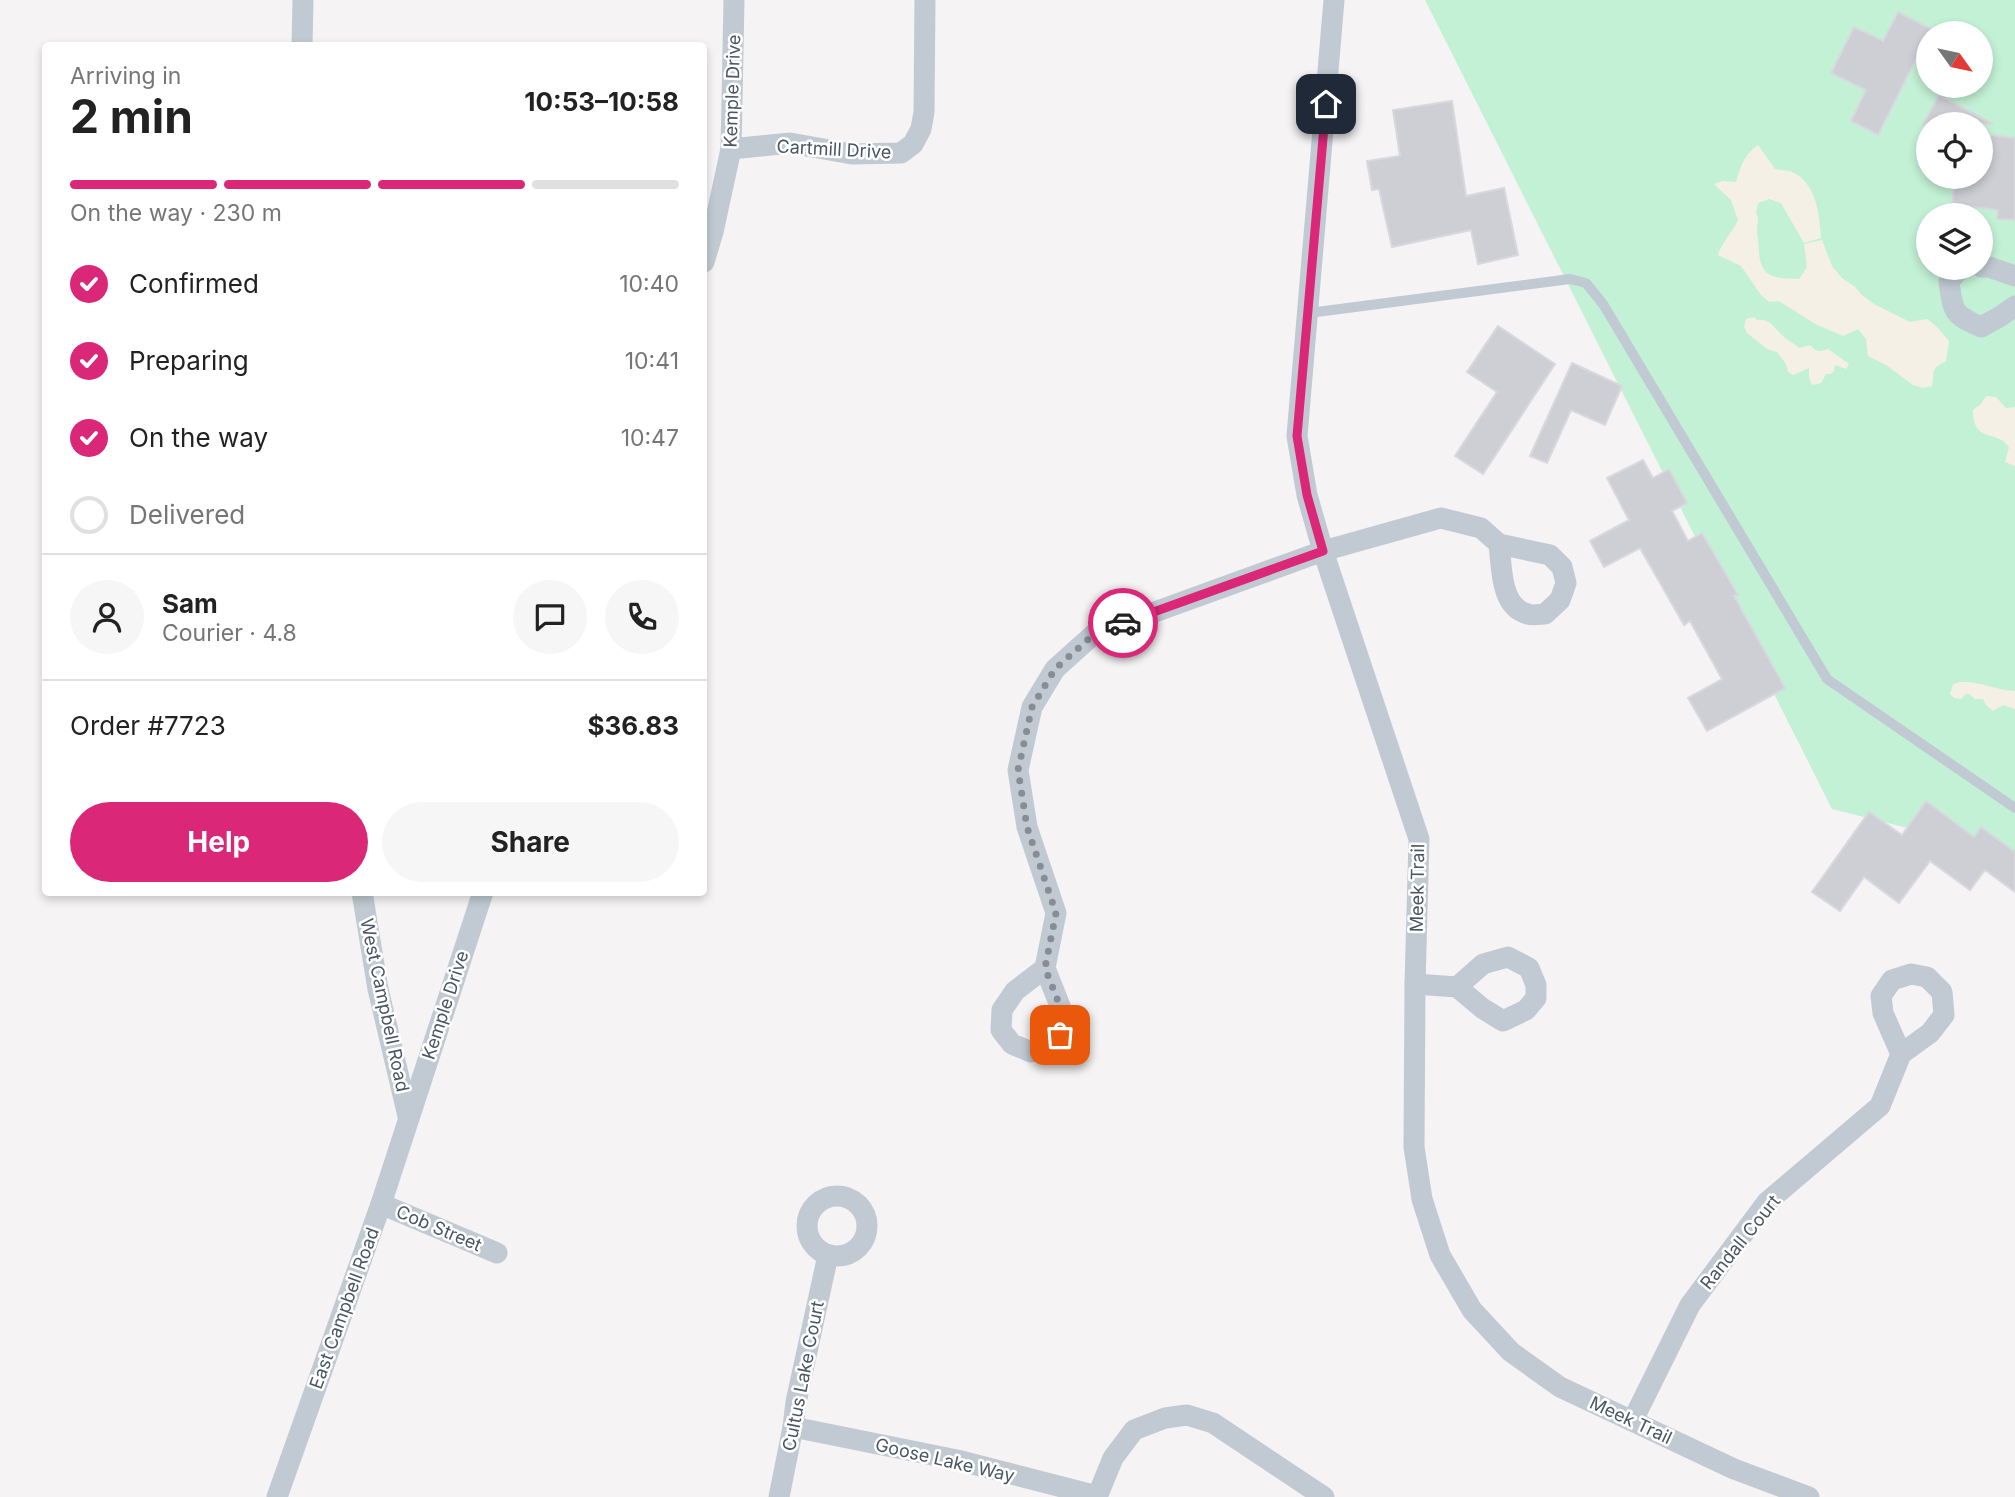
<!DOCTYPE html>
<meta charset="utf-8">
<style>
body{margin:0;font-family:Inter,sans-serif;background:#f6f6f6;color:#222;height:100vh;display:flex;flex-direction:column;font-size:26px;white-space:nowrap}
*{box-sizing:border-box;margin:0}
p{font-size:23px;color:#767676}
.icon{flex:none;width:38px;height:38px;fill:none;stroke:currentColor;stroke-width:2;stroke-linecap:round;stroke-linejoin:round}
.map{position:relative;flex:1;overflow:hidden}
.panel{position:absolute;left:42px;top:42px;width:665px;height:854px;display:flex;flex-direction:column;background:#fff;border-radius:7px;box-shadow:0 4px 10px #0003}
.panel>*{flex:none}
.needle{width:46px;rotate:123deg}
.tools{position:absolute;left:1916px;top:21px;display:grid;gap:14px}
.tools a{display:grid;place-items:center;width:77px;height:77px;border-radius:50%;background:#fff;box-shadow:0 4px 10px #0003;font-size:35px}
.pin{position:absolute;display:grid;place-items:center;width:60px;height:60px;color:#fff;margin:-30px;border-radius:14px;box-shadow:0 4px 10px #0006}
.courier{position:absolute;display:grid;place-items:center;width:70px;height:70px;margin:-35px;border:5px solid #db2777;border-radius:50%;background:#fff;color:#222;box-shadow:0 2px 9px #0007}
.headline em{font-style:normal;font-weight:700}
.headline div{display:flex;flex-direction:column-reverse}
.headline{display:flex;align-items:center;justify-content:space-between;height:119px;padding:0 28px}
h1{font-size:46px;font-weight:700;line-height:52px}
.bar{display:grid;grid-template-columns:repeat(4,1fr);gap:10px 7px;align-content:center;height:84px;padding:0 28px}
.bar i{height:9px;border-radius:5px;background:#e0e0e0}
.bar .current{background:#db2777}
.bar p{grid-column:span 4}
.line{display:flex;align-items:center;gap:18px;padding:0 28px;border-top:2px solid #e0e0e0}
.line div{flex:1}
.round{display:grid;place-items:center;flex:none;width:74px;height:74px;border-radius:37px;background:#f6f6f6}
ol{padding:0 28px;list-style:none}
li{display:flex;align-items:center;gap:21px;height:77px}
li p{margin-inline-start:auto}
li .icon{padding:7px;border-radius:50%;background:#db2777;color:#fff;stroke-width:4}
li:last-child{color:#767676}
li i{width:38px;height:38px;border:4px solid #e0e0e0;border-radius:50%}
.primary-button{display:flex;gap:14px;margin-top:auto;padding:14px 28px}
.primary-button a{flex:1;height:80px;border-radius:42px;background:#db2777;color:#fff;font-size:28px;font-weight:700;line-height:80px;text-align:center}
.primary-button a+a{background:#f6f6f6;color:#222}
.map>svg:first-child{display:block}
</style>
<div class="map">
<svg width="2015" height="1497" viewBox="0 0 2015 1497">
<rect width="100%" height="100%" fill="#f5f3f3"/>
<path fill="#c3f1d5" fill-rule="evenodd" d="M 1425,0 L 2015,0 L 2015,855 L 1832,809 ZM 1928,33 L 1981,33 L 1981,86 L 1928,86 ZM 1928,124 L 1981,124 L 1981,177 L 1928,177 ZM 1928,215 L 1981,215 L 1981,268 L 1928,268 Z"/>
<g fill="#f5f0e5">
<path d="M 1758,145 L 1775,169 C 1780,170 1787,170 1792,172 C 1816,182 1820,216 1821,238 L 1804,243 L 1781,203 L 1769,199 L 1758,203 L 1756,213 C 1760,220 1757,222 1757,229 C 1757,236 1759,244 1759,252 C 1761,279 1775,278 1799,279 L 1807,267 L 1804,244 L 1822,240 L 1832,266 L 1842,278 L 1855,287 L 1862,295 L 1874,304 L 1910,322 L 1927,319 L 1936,326 L 1949,341 L 1946,361 C 1930,369 1935,371 1932,386 L 1923,388 L 1913,385 L 1886,365 L 1868,356 L 1866,339 L 1858,329 L 1843,336 L 1815,324 L 1779,301 L 1769,302 L 1761,295 L 1741,266 L 1718,255 C 1722,242 1732,233 1738,220 L 1731,200 L 1714,184 L 1723,181 L 1736,182 C 1741,166 1744,155 1758,145 Z"/>
<path d="M 1754,317 L 1757,320 C 1771,318 1775,330 1785,338 C 1789,341 1795,344 1799,348 L 1810,345 C 1816,352 1819,352 1828,349 L 1849,364 L 1846,369 L 1835,365 L 1834,371 L 1831,374 L 1826,374 L 1821,383 L 1812,385 L 1809,377 L 1809,368 L 1793,375 L 1788,372 L 1786,364 L 1777,352 L 1767,349 L 1747,333 L 1744,327 L 1746,319 Z"/>
<path d="M 1986,396 L 1996,397 L 2006,408 L 2015,407 L 2015,466 L 2005,462 L 2009,447 C 1997,429 1973,444 1973,410 L 1981,404 Z"/>
<path d="M 1960,682 C 1980,681 1995,690 2015,691 L 2015,709 L 2003,705 L 1993,711 L 1986,705 L 1983,699 L 1975,699 L 1969,694 L 1966,694 L 1961,699 L 1954,698 L 1950,694 L 1953,684 Z"/>
</g>
<g fill="#cdcfd5" stroke="#d7d9de" stroke-width="2">
<path d="M 1898,12 L 1931,29 L 1878,135 L 1851,121 L 1866,90 L 1831,73 L 1854,27 L 1883,41 Z"/>
<path d="M 1939,95 L 1993,124 L 1923,124 Z"/>
<path d="M 1452,101 L 1466,196 L 1504,188 L 1518,255 L 1478,264 L 1471,230 L 1392,247 L 1379,189 L 1372,190 L 1367,161 L 1400,156 L 1393,110 Z"/>
<path d="M 1981,134 L 2015,138 L 2015,220 L 1997,219 L 1998,210 L 1952,204 L 1955,177 L 1981,177 Z"/>
<path d="M 1498,326 L 1555,364 L 1483,474 L 1455,456 L 1497,392 L 1467,372 Z"/>
<path d="M 1572,363 L 1622,386 L 1605,425 L 1571,410 L 1547,463 L 1530,456 Z"/>
<path d="M 1643,460 L 1653,478 L 1669,469 L 1687,503 L 1672,511 L 1688,541 L 1702,533 L 1738,595 L 1734,596 L 1785,688 L 1707,731 L 1688,698 L 1722,679 L 1690,621 L 1684,625 L 1640,548 L 1604,567 L 1590,541 L 1629,520 L 1607,478 Z"/>
<path d="M 1926,801 L 1974,837 L 1981,827 L 2015,852 L 2015,892 L 1985,870 L 1970,890 L 1930,861 L 1899,903 L 1864,877 L 1840,911 L 1812,892 L 1869,812 L 1902,835 Z"/>
</g>
<g fill="none" stroke-linecap="round" stroke-linejoin="round">
<path stroke="#c1cad2" stroke-width="10" d="M 1309,313 L 1570,279 L 1586,283 L 1603,304 L 1827,679 L 2015,808"/>
<g stroke="#c1cad2" stroke-width="21">
<path d="M 1334,0 L 1297,436 L 1307,495 L 1323,551 L 1419,839 L 1415,984 L 1414,1147 L 1422,1199 L 1440,1255 L 1472,1310 L 1511,1352 L 1560,1387 L 1734,1469 L 1809,1497"/>
<path d="M 302,46 L 303,0"/>
<path d="M 731,149 L 790,143 L 852,154 L 901,153 L 913,144 L 921,129 L 924,112 L 925,0"/>
<path d="M 704,262 L 713,232 L 731,149 L 734,0"/>
<path d="M 1981,267 L 1989,267 L 2015,276"/>
<path d="M 1960,268 L 1949,282 C 1953,313 1954,315 1981,327 L 2001,316 L 2015,306"/>
<path d="M 362,892 L 378,989 L 408,1116"/>
<path d="M 1045,968 L 1015,991 L 1002,1010 L 1001,1030 L 1012,1044 L 1031,1052 L 1047,1049 L 1060,1035 L 1064,1016 L 1045,968 L 1056,913 L 1027,827 L 1018,770 L 1032,707 L 1055,669 L 1094,634 L 1323,551 L 1441,518 L 1481,528 L 1499,544 L 1550,555 L 1562,567 L 1566,583 L 1560,600 L 1545,614 C 1540,614 1533,616 1528,614 C 1500,607 1502,568 1499,544"/>
<path d="M 1415,984 L 1457,987 L 1482,1008 L 1503,1021 L 1526,1010 L 1536,998 L 1536,985 L 1529,968 L 1508,957 L 1483,964 L 1457,987"/>
<circle cx="837" cy="1226" r="30"/>
<path d="M 381,1204 L 497,1253"/>
<path d="M 1633,1420 L 1690,1305 L 1767,1202 L 1880,1106 L 1901,1054 L 1930,1033 L 1944,1015 L 1942,992 L 1927,977 L 1911,974 L 1892,980 L 1881,996 L 1883,1013 L 1901,1054"/>
<path d="M 793,1427 L 957,1460 L 1097,1496"/>
<path d="M 277,1497 L 381,1204 L 483,892"/>
<path d="M 779,1497 L 793,1427 L 796,1402 L 828,1255"/>
<path d="M 1097,1497 L 1113,1458 L 1134,1430 L 1165,1418 L 1187,1415 L 1213,1423 L 1324,1497"/>
</g>
</g>
<g fill="none" stroke-linecap="round" stroke-linejoin="round">
<path stroke="#868d94" stroke-width="7" stroke-dasharray="0 12.6" d="M 1060,1035 L 1064,1016 L 1045,968 L 1056,913 L 1027,827 L 1018,770 L 1032,707 L 1055,669 L 1094,634 L 1123,623"/>
<path stroke="#db2777" stroke-width="9" d="M 1123,623 L 1323,551 L 1307,495 L 1297,436 L 1326,104"/>
</g>
<g text-anchor="middle" dominant-baseline="central" stroke-width="5" stroke-linejoin="round" paint-order="stroke">
<g font-size="18" fill="#4a5661" stroke="#fff">
<text transform="translate(732 91) rotate(-88)">Kemple Drive</text>
<text transform="translate(834 149) rotate(3)">Cartmill Drive</text>
<text transform="translate(1417 888) rotate(-89)">Meek Trail</text>
<text transform="translate(385 1005) rotate(78)">West Campbell Road</text>
<text transform="translate(445 1005) rotate(-72)">Kemple Drive</text>
<text transform="translate(439 1228) rotate(23)">Cob Street</text>
<text transform="translate(1740 1242) rotate(-51)">Randall Court</text>
<text transform="translate(344 1308) rotate(-70)">East Campbell Road</text>
<text transform="translate(803 1376) rotate(-79)">Cultus Lake Court</text>
<text transform="translate(1631 1420) rotate(25)">Meek Trail</text>
<text transform="translate(945 1460) rotate(13)">Goose Lake Way</text>
</g>
</g>
</svg>
<div class="tools">
<a><svg class="needle" viewBox="-14 -14 28 28"><path d="M0-13l5 13h-10z" fill="#e53935"/><path d="M0 13l5-13h-10z" fill="#767676"/></svg></a>
<a><svg class="icon" aria-label="locate" viewBox="0 0 24 24"><circle cx="12" cy="12" r="6"/><path d="M12 2v4M12 18v4M2 12h4M18 12h4"/></svg></a>
<a><svg class="icon" aria-label="layers" viewBox="0 0 24 24"><path d="M12 4l9 5-9 5-9-5zM3 14l9 5 9-5"/></svg></a>
</div>
<div class="pin" style="left:1060px;top:1035px;background:#ea580c"><svg class="icon" aria-label="bag" viewBox="0 0 24 24"><path d="M5 8h14l-1 12H6zM9 8a3 3 0 0 1 6 0"/></svg></div>
<div class="pin" style="left:1326px;top:104px;background:#1f2937"><svg class="icon" aria-label="home" viewBox="0 0 24 24"><path d="M3 11l9-7 9 7M6 9v11h12V9"/></svg></div>
<div class="courier" style="left:1123px;top:623px"><svg class="icon" aria-label="car" viewBox="0 0 24 24"><path d="M5 17H2v-5l4-1 3-4h7l3 4 3 1v5h-3M9 17h6M6 11h13"/><circle cx="7" cy="17" r="2"/><circle cx="17" cy="17" r="2"/></svg></div>
<section class="panel">
<div class="headline"><div><h1>2 min</h1><p>Arriving in</p></div><em>10:53–10:58</em></div>
<div class="bar"><i class="current"></i><i class="current"></i><i class="current"></i><i></i><p>On the way · 230 m</p></div>
<ol>
<li><svg class="icon" aria-label="check" viewBox="0 0 24 24"><path d="M5 12l5 5 9-10"/></svg>Confirmed<p>10:40</p></li>
<li><svg class="icon" aria-label="check" viewBox="0 0 24 24"><path d="M5 12l5 5 9-10"/></svg>Preparing<p>10:41</p></li>
<li><svg class="icon" aria-label="check" viewBox="0 0 24 24"><path d="M5 12l5 5 9-10"/></svg>On the way<p>10:47</p></li>
<li><i></i>Delivered</li>
</ol>
<div class="line" style="height:126px"><a class="round"><svg class="icon" aria-label="person" viewBox="0 0 24 24"><circle cx="12" cy="8" r="4"/><path d="M4 21q1-7 8-7t8 7"/></svg></a><div><b>Sam</b><p>Courier · 4.8</p></div><a class="round"><svg class="icon" aria-label="chat" viewBox="0 0 24 24"><path d="M4 5h16v11H9l-5 4z"/></svg></a><a class="round"><svg class="icon" aria-label="phone" viewBox="0 0 24 24"><path d="M5 4h4l2 5-3 2q2 4 5 5l2-3 5 2v4C11 20 4 13 5 4z"/></svg></a></div>
<div class="line" style="height:91px"><div>Order #7723</div><b>$36.83</b></div>
<div class="primary-button"><a>Help</a><a>Share</a></div>
</section>
</div>
